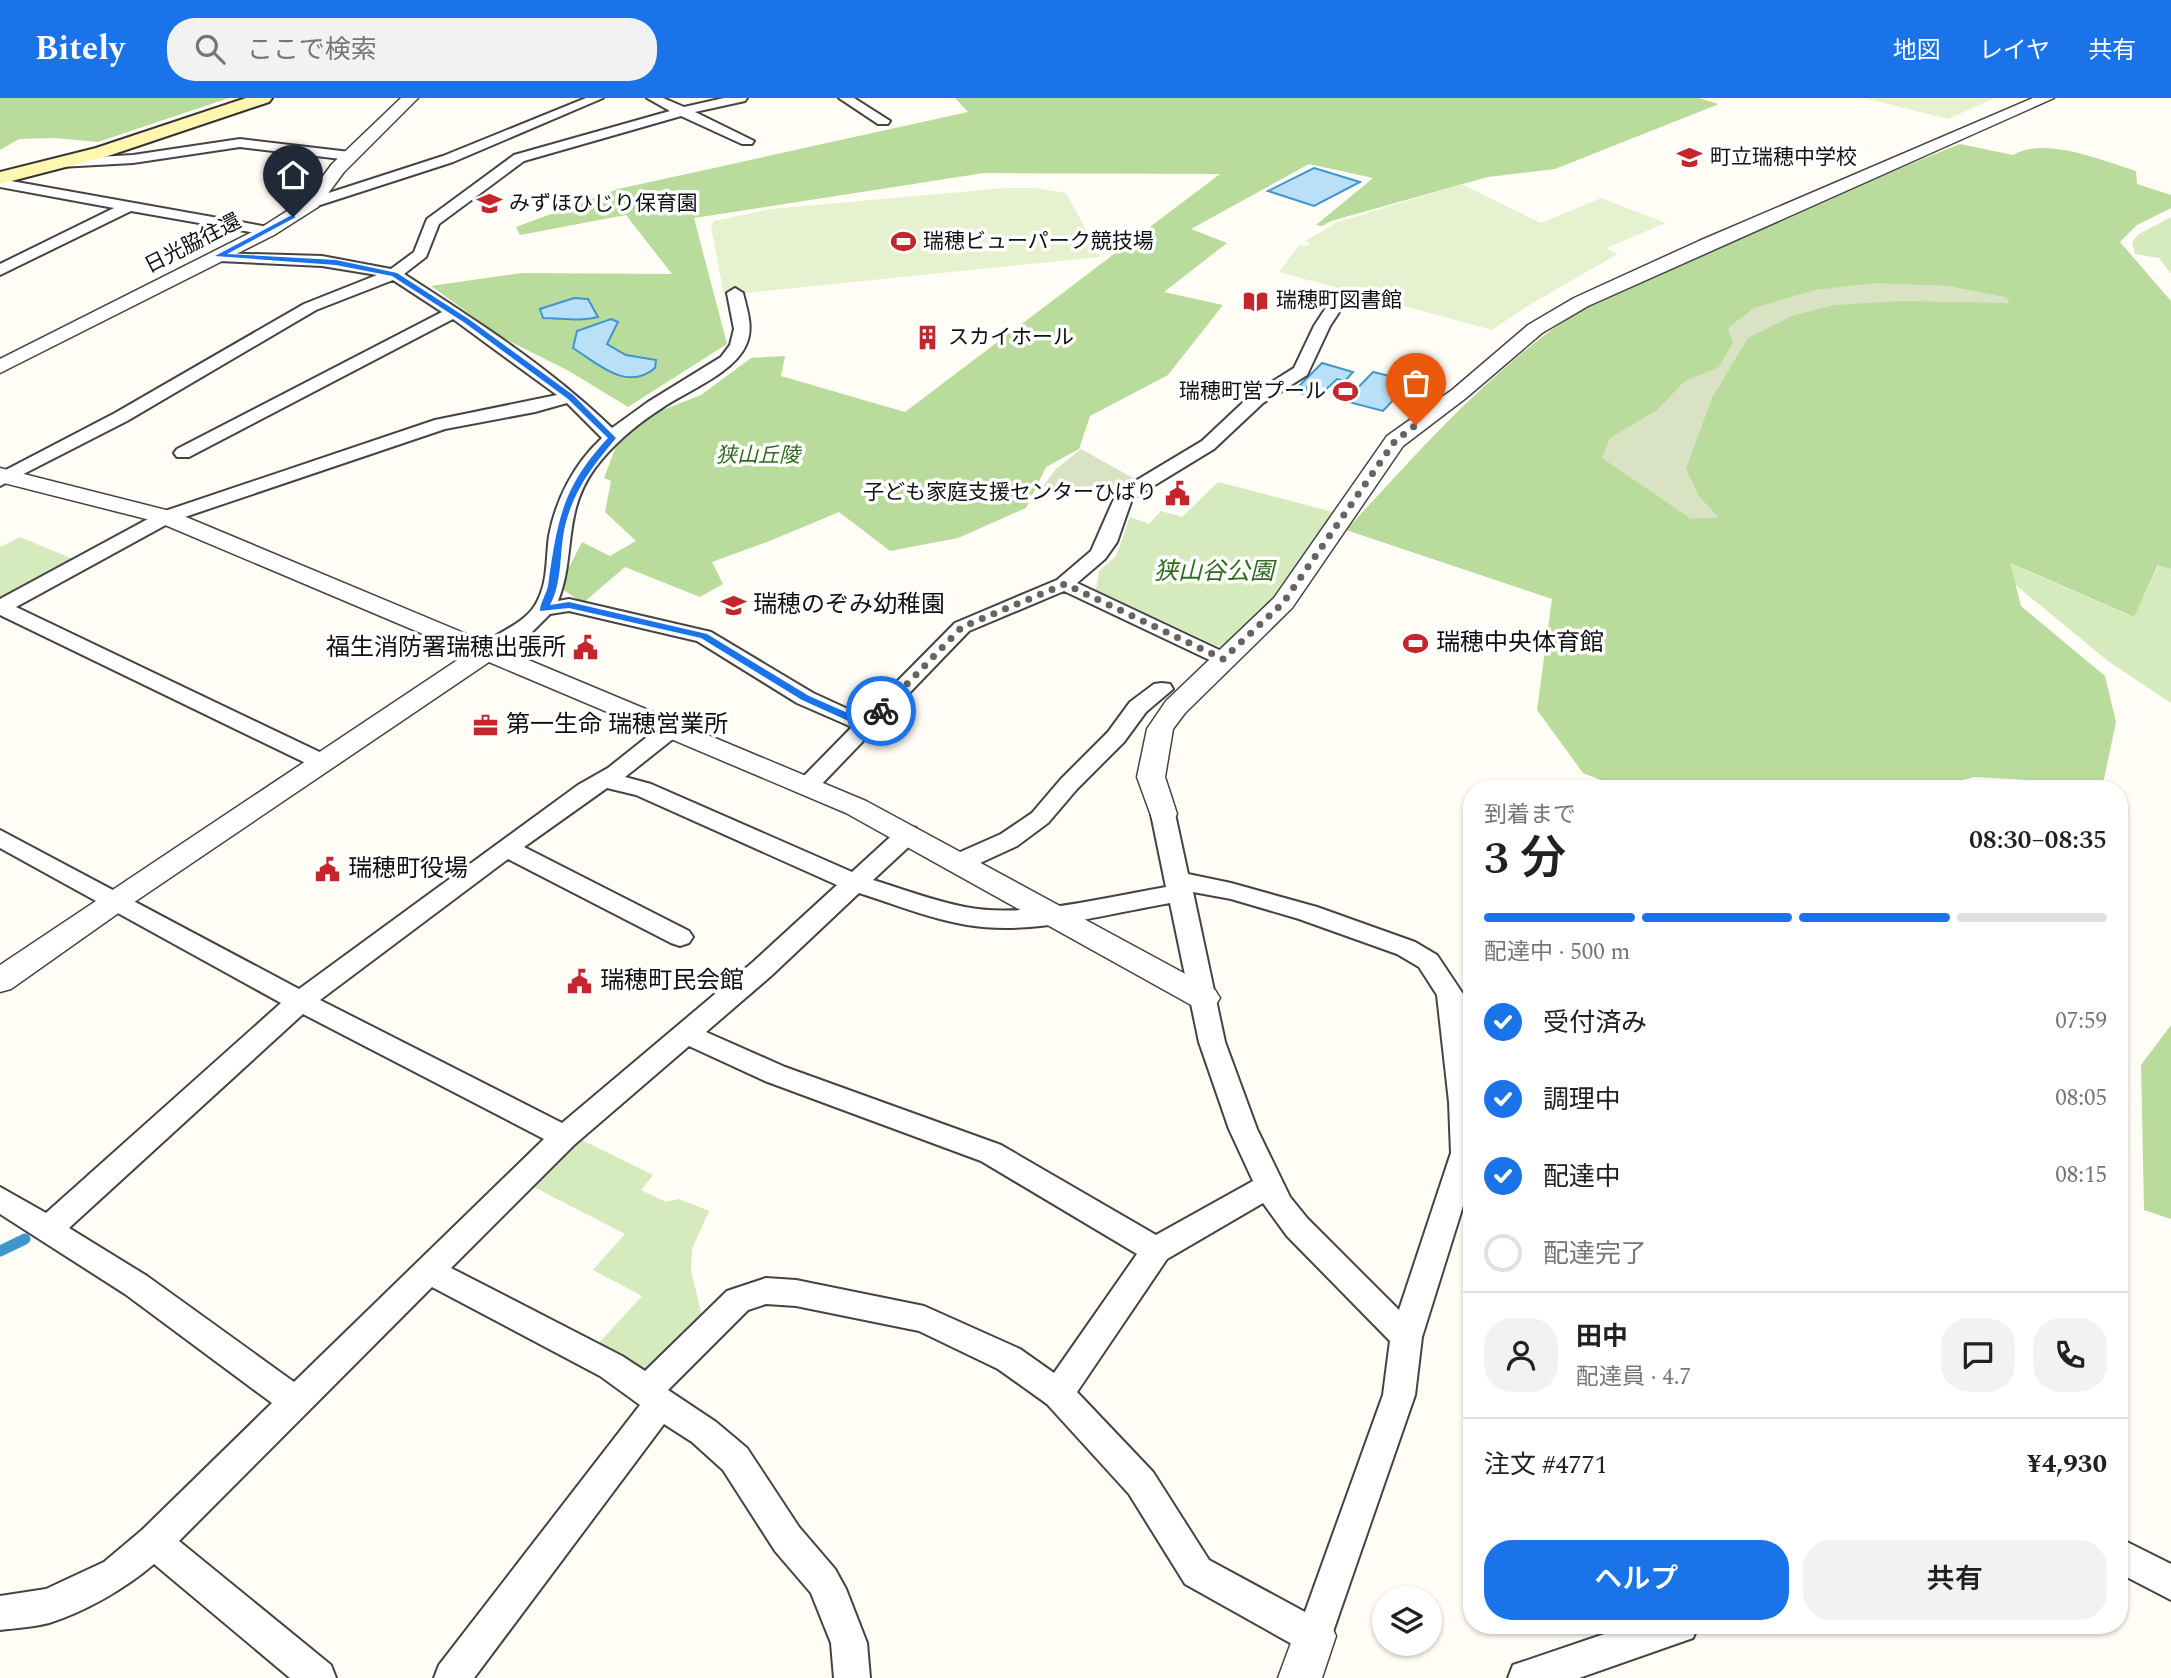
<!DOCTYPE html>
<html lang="ja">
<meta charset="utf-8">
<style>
body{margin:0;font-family:Spectral,"Noto Sans JP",serif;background:#f2f2f2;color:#202124;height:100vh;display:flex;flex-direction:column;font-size:26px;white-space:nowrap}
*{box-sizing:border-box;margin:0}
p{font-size:23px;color:#757577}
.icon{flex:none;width:38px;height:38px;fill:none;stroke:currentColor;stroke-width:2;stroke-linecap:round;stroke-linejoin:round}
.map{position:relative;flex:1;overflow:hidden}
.sheet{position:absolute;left:1463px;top:682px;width:665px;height:854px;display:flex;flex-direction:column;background:#fff;border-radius:28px;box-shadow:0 2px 5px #0004}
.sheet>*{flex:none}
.tools{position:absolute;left:1372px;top:1488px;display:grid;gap:14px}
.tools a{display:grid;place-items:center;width:70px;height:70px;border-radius:50%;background:#fff;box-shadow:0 2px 5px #0004;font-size:35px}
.pin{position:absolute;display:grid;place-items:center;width:60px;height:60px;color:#fff;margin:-72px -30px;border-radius:50% 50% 50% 0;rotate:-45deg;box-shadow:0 0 7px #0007}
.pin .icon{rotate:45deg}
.courier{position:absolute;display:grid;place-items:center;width:70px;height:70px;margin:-35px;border:5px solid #1a73e8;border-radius:50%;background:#fff;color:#222;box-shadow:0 2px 9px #0007}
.overview em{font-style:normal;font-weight:600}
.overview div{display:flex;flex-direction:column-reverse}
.overview{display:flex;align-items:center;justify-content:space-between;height:119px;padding:0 21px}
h1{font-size:46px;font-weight:600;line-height:52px}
.bar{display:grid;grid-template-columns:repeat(4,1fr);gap:10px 7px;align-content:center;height:84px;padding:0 21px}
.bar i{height:9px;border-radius:5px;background:#e0e0e0}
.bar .active{background:#1a73e8}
.bar p{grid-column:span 4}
.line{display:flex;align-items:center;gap:18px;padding:0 21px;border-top:2px solid #e0e0e0}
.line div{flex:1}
.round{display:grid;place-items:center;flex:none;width:74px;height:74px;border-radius:28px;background:#f2f2f2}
ol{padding:0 21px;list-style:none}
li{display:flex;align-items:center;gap:21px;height:77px}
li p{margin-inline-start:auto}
li .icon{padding:7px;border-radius:50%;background:#1a73e8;color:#fff;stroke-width:4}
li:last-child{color:#757577}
li i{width:38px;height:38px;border:4px solid #e0e0e0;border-radius:50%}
.action{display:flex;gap:14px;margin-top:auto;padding:14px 21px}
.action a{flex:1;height:80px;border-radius:28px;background:#1a73e8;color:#fff;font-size:28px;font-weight:600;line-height:80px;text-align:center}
.action a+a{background:#f2f2f2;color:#202124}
header{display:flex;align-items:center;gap:42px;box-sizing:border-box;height:98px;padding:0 35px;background:#1a73e8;color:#fff}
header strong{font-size:33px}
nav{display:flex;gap:38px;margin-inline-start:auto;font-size:24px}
.search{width:490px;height:63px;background:#f2f2f2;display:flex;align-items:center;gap:18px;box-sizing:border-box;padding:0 24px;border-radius:28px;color:#757577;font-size:26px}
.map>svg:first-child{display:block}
</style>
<header>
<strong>Bitely</strong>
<div class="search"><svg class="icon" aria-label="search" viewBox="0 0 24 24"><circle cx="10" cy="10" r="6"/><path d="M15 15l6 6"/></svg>ここで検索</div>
<nav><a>地図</a><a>レイヤ</a><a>共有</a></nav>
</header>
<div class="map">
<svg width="2171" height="1580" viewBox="0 0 2171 1580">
<rect width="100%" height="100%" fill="#fffdf5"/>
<g fill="#d5ebbd">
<path d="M 2171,119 L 2171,176 L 2159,160 L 2135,156 L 2132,144 L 2139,136 Z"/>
<path d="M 1218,384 L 1337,415 L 1277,503 L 1224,551 L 1096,492 L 1099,473 L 1116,458 L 1130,419 L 1149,426 L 1161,413 L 1182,419 Z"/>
<path d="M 20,439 L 73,461 L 0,500 L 0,449 Z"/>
<path d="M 2009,465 L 2133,519 L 2159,467 L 2171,471 L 2171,605 L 2108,563 L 1996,471 Z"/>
<path d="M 576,1039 L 653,1077 L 641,1092 L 666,1104 L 679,1101 L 709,1113 L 692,1151 L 691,1172 L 703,1223 L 658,1266 L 643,1272 L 599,1245 L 642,1198 L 593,1172 L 625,1136 L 526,1085 Z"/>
</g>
<g fill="#b9dc9c">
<path d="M 0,0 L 229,0 L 98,44 L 54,40 L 19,41 L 0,52 Z"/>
<path d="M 955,0 L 1699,0 L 1719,6 L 1555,71 L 1488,79 L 1331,123 L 1322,128 L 1316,127 L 1373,80 L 1309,66 L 1191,131 L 1227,145 L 1164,194 L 1223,207 L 1168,277 L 1090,318 L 1079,351 L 1046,369 L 1026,410 L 958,440 L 890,453 L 839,414 L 772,442 L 712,464 L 723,486 L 700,499 L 625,469 L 583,505 L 559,489 L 582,444 L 610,458 L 636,443 L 605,414 L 611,383 L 604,380 L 624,327 L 701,297 L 751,260 L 785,258 L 781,278 L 905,314 L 1220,76 L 984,75 L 694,120 L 727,246 L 628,309 L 569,273 L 503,240 L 431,188 L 521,175 L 672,176 L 626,117 L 520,137 L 516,129 L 618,91 L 968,14 Z"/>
<path d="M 1960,46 L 2013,57 C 2045,38 2103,63 2136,73 L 2137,86 L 2171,97 L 2171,110 L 2137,127 L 2120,144 L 2171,203 L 2171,471 L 2158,467 L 2134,519 L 2010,465 L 2021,508 L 2105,578 L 2116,624 L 2103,686 L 1974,679 L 1931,691 L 1623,691 L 1583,675 L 1537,612 L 1552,501 L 1346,432 C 1410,363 1471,293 1546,236 C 1592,202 1645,180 1696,157 C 1783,118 1871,81 1960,46 Z"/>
<path d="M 2171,927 L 2171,1121 L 2144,1112 L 2141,967 Z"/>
</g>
<g fill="#d9e3c4">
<path d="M 1874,185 L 1949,188 L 2005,199 L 2010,205 L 1901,203 L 1835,207 L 1794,217 L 1748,240 L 1712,300 L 1686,371 L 1699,398 L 1718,419 L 1691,421 L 1602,360 L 1610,340 L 1657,312 L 1685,283 L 1719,269 L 1733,244 L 1728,230 L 1754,210 L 1815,192 Z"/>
<path d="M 1081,351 L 1135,381 L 1115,395 L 1056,392 L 1043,398 L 1038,396 L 1055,372 Z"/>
</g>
<g fill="#e6f2cf">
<path d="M 1864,0 L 1995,0 L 1948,21 Z"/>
<path d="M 1461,86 L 1541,125 L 1601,100 L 1666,125 L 1606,150 L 1618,156 L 1531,206 L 1492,232 L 1279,174 L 1299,147 L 1306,148 L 1310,145 L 1305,143 L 1338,124 Z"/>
<path d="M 1005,90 L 1035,90 L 1066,95 L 1101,159 L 724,197 L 711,129 L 714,123 L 771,111 Z"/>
</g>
<g fill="#b9e0f7" stroke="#3f96cf" stroke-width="2">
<path d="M 1314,70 L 1360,84 L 1314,108 L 1268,93 Z"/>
<path d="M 574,200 L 588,201 L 598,219 C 579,224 562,220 543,220 L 540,211 Z"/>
<path d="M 611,221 L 618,224 L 607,246 L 626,257 L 656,262 L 655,270 C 627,294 598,266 573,250 L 577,233 Z"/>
<path d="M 1322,265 L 1353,274 L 1345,283 L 1337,281 L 1317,300 L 1302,296 L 1308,290 L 1300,287 Z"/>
<path d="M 1373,274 L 1411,283 L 1383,313 L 1345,303 Z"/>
</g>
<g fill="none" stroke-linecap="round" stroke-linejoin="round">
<path stroke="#3f96cf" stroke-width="11" d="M 0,1153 L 25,1141"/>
<defs>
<g id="minor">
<path d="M 586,0 L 603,0 L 453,64 L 317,108 L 307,108 L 305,105 L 307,102 L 443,58 Z"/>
<path d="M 647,0 L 663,0 L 684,9 L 724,0 L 747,0 L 745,3 L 695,14 L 754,43 L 752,46 L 742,46 L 681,18 L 524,63 L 439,126 L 426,159 L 404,176 C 477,223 550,270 612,330 L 648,304 L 721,259 L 730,247 L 734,231 L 727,195 L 735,190 L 743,195 C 747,212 754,230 746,247 C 734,275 687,293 662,310 C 637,326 613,346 595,370 C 562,415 576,458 558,503 L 569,501 L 711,534 L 813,595 L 863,618 L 955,525 L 1057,482 L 1091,453 L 1117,394 L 1202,343 L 1251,297 L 1294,270 L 1314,228 L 1335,196 L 1347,196 L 1349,199 L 1330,228 L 1307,277 L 1263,305 L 1214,351 L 1132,401 L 1117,444 L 1105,461 L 1077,485 L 1230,557 L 1234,561 L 1230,565 L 1216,565 L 1064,493 L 969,533 L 815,693 L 807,695 L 799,693 L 796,688 L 799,683 L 852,629 L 797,605 L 697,543 L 569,513 L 550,516 L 532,534 L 495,557 L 481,557 L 478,553 C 490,534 525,530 538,502 C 548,482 546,459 549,438 C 556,401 574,366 602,340 L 567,305 L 535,314 L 445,331 L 173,423 L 16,509 L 330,659 L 333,664 L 330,669 L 314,669 L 0,517 L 0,501 L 159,415 L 435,322 L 557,297 L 453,221 L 189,359 L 177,359 L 174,355 L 177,351 L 442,214 L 393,182 L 316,212 L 127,323 L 0,388 L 0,375 L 115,315 L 304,206 L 377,177 L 322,168 L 219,163 L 214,161 L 211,158 L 214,155 L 322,158 L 391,171 L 414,154 L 427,121 L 514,57 L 670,13 Z"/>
<path d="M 839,0 L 854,0 L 890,23 L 888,26 L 878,26 Z"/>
<path d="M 240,41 L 350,54 L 357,58 L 350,62 L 240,49 L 133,65 L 60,69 L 53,65 L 60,61 L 133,57 Z"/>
<path d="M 0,81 L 268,129 L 275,133 L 268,137 L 131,113 L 0,177 L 0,166 L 114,110 L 0,89 Z"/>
<path d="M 1162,585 L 1170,586 L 1173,591 L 1146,614 L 1124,644 L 1077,691 L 1048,725 L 1017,748 L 967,771 L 958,773 L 949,771 L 946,765 L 949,759 L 1001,736 L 1032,715 L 1061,681 L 1108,634 L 1130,604 L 1154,586 Z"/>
<path d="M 670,625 L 678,627 L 681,632 L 678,637 L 625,679 L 651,686 L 852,774 L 900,730 L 908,728 L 916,730 L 920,736 L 916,742 L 873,782 C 903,791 934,803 965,809 C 1023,821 1107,799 1166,789 L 1151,716 L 1155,711 L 1163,708 L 1171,711 L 1175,716 L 1188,776 L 1231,785 L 1317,809 L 1415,844 L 1437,857 L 1463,896 L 1472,964 L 1472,1079 L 1422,1239 L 1415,1297 L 1327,1551 L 1314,1556 L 1301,1551 L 1185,1486 L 1129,1396 L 1047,1306 L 998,1271 L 919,1233 L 796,1208 L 766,1206 L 748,1212 L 668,1292 L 716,1324 L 747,1350 L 799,1429 L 835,1471 L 846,1491 L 867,1545 L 870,1580 L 834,1580 L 831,1545 L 811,1495 L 775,1453 L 723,1372 L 692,1344 L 664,1326 L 474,1580 L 434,1580 L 439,1567 L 640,1307 L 600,1278 L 432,1189 L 179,1443 L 331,1567 L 336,1580 L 290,1580 L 154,1466 C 126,1490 85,1514 49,1525 C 34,1529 16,1530 0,1532 L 0,1498 L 46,1491 L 104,1464 L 142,1432 L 272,1305 L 125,1196 L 0,1116 L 0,1089 L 46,1115 L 281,905 L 0,750 L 0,732 L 299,891 L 578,687 L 608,670 L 662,627 ZM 607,690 L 636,697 L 837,787 L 753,864 L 562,1025 L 320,902 L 508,761 L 671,845 L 680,848 L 689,845 L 693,839 L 689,833 L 524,749 ZM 1193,794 L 1231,801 L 1299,821 L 1397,856 L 1419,869 L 1437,897 L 1449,1004 L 1451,1055 L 1399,1212 L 1307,1120 L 1290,1099 L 1257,1031 L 1225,944 ZM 859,795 C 894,806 931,821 967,827 C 1033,838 1105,816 1170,805 L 1199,944 L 1229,1031 L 1253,1083 L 1156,1137 L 1001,1047 L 785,969 L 706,934 L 771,878 ZM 303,916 L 544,1041 L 294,1284 L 147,1178 L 69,1130 ZM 689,948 L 765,983 L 981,1063 L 1137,1156 L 1054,1275 L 1020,1251 L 924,1208 L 796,1182 L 766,1180 L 727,1193 L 645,1273 L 622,1258 L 451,1170 L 574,1047 ZM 1263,1105 L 1287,1138 L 1390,1243 L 1383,1297 L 1305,1514 L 1209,1462 L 1153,1374 L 1077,1294 L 1167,1161 Z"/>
<path d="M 2119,1440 L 2171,1466 L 2171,1502 L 2119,1475 Z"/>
<path d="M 1628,1528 L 1698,1528 L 1693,1540 L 1579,1580 L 1508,1580 L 1513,1567 Z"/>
</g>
<g id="tertiary">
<path d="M 401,0 L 418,0 L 344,74 L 318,109 L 274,137 L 0,275 L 0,261 L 262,129 L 306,101 L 332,66 Z"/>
<path d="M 2033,0 L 2054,0 L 1588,208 L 1542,235 L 1466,300 L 1403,348 L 1292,510 L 1185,615 L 1173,631 L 1165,679 L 1177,716 L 1173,723 L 1163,725 L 1153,723 L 1137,679 L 1147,631 L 1166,603 L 1274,500 L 1387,338 L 1452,292 L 1528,227 L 1574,200 L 1699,143 Z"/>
<path d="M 0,370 L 174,414 L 866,703 L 1215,892 L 1220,900 L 1215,908 L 1204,912 L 1193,908 L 846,715 L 489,564 L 127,809 L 11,891 L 0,894 L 0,867 L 468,555 L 158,424 L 0,384 Z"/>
<path d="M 1314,1517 L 1329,1523 L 1336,1538 L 1322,1580 L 1278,1580 L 1299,1523 Z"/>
</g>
<path id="secondary" d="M 246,0 L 272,0 L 269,4 L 108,58 L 0,86 L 0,74 L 96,50 Z"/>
</defs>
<use href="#minor" stroke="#444" stroke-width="4"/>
<use href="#tertiary" stroke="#444" stroke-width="3"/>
<use href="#secondary" stroke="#333" stroke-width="4"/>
<use href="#minor" fill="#fff" fill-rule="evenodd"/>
<use href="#tertiary" fill="#fff" fill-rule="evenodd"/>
<use href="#secondary" fill="#fff6b0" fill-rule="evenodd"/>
</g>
<path fill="#1a73e8" d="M 290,118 L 296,119 L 227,156 L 336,162 L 397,175 L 470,222 L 573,297 L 616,340 C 593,368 574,391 565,428 C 559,454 563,483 550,507 L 569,504 L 707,536 L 809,598 L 866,623 L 878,611 L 885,611 L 885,615 L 871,630 L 864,630 L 802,602 L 701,540 L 569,510 L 540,513 C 540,505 546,497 548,488 C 557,424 562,389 608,340 L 568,301 L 465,225 L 392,178 L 336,167 L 215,158 Z"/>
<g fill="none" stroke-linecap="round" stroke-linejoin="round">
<path stroke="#646461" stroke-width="7" stroke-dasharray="0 12.6" d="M 881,613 L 962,529 L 1065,486 L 1223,561 L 1283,505 L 1395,343 L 1416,327"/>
</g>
<defs>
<symbol id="school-bare" viewBox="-9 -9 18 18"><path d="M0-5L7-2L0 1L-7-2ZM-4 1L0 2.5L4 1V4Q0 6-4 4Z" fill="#c4262e" stroke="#fff" stroke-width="2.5" paint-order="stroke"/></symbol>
<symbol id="stadium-bare" viewBox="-9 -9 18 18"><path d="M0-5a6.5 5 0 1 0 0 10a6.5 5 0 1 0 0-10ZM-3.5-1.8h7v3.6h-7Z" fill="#c4262e" stroke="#fff" stroke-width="2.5" paint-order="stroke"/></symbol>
<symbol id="library-bare" viewBox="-9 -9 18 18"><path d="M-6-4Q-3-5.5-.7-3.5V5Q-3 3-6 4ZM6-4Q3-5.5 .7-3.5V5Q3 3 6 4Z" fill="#c4262e" stroke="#fff" stroke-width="2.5" paint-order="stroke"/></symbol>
<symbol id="building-bare" viewBox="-9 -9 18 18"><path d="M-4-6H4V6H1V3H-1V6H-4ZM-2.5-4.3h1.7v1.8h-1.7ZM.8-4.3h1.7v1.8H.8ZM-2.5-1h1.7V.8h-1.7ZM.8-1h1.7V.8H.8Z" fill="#c4262e" stroke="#fff" stroke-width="2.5" paint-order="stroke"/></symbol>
<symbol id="civic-bare" viewBox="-9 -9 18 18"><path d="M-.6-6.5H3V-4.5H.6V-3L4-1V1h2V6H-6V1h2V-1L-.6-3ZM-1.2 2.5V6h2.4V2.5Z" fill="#c4262e" stroke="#fff" stroke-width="2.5" paint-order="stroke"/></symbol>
<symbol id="office-bare" viewBox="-9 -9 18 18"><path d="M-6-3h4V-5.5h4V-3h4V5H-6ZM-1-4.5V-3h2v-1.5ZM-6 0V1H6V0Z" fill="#c4262e" stroke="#fff" stroke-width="2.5" paint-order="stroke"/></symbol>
</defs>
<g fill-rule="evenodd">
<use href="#school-bare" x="1672" y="42" width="35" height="35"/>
<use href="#school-bare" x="472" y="88" width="35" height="35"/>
<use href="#stadium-bare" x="886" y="126" width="35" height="35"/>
<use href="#library-bare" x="1238" y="186" width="35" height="35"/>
<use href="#building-bare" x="910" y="222" width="35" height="35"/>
<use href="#stadium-bare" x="1328" y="276" width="35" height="35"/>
<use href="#civic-bare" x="1160" y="378" width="35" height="35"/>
<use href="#school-bare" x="716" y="490" width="35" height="35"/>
<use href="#stadium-bare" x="1398" y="528" width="35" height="35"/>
<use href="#civic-bare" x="568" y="532" width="35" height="35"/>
<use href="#office-bare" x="468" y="610" width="35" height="35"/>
<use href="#civic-bare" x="310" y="754" width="35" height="35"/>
<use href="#civic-bare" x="562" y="866" width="35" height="35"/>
</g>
<g text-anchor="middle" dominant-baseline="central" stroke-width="7" stroke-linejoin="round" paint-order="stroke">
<g font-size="21" fill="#111" stroke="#fff" text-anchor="start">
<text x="1710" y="60">町立瑞穂中学校</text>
<text x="509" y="106">みずほひじり保育園</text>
<text x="923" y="144">瑞穂ビューパーク競技場</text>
<text x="1276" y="203">瑞穂町図書館</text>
<text x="948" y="240">スカイホール</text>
<text x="1326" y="294" text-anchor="end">瑞穂町営プール</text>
<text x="1157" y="395" text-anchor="end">子ども家庭支援センターひばり</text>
</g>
<g font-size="21" fill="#111" stroke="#fff">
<text transform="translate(193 146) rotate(-27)">日光脇往還</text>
</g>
<g font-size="21" font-style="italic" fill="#2f6b1f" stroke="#fff">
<text x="758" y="358">狭山丘陵</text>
</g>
<g font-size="24" font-style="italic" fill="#2f6b1f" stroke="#fff">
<text x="1214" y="474">狭山谷公園</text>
</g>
<g font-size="24" fill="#111" stroke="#fff" text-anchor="start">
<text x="753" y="507">瑞穂のぞみ幼稚園</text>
<text x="1436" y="545">瑞穂中央体育館</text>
<text x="566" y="550" text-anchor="end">福生消防署瑞穂出張所</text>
<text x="506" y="627">第一生命 瑞穂営業所</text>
<text x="348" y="771">瑞穂町役場</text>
<text x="600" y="883">瑞穂町民会館</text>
</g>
</g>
</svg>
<div class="tools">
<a><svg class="icon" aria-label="layers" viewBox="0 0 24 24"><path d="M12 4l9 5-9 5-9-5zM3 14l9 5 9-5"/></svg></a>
</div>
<div class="pin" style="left:1416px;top:327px;background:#ea580c"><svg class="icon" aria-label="bag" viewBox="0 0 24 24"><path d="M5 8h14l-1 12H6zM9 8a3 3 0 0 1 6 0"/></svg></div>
<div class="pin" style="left:293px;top:119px;background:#1f2937"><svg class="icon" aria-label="home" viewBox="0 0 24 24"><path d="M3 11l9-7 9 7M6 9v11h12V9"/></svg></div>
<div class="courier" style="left:881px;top:613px"><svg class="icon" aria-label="bike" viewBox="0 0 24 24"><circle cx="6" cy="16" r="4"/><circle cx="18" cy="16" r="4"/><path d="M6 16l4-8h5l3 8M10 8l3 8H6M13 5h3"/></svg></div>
<section class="sheet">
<div class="overview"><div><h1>3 分</h1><p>到着まで</p></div><em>08:30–08:35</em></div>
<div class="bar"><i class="active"></i><i class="active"></i><i class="active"></i><i></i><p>配達中 · 500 m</p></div>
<ol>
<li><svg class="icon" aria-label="check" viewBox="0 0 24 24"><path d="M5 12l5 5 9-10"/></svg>受付済み<p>07:59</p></li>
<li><svg class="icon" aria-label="check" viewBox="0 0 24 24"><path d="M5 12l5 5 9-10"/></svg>調理中<p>08:05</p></li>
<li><svg class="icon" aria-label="check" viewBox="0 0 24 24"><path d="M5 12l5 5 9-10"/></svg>配達中<p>08:15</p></li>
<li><i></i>配達完了</li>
</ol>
<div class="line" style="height:126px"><a class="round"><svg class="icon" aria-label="person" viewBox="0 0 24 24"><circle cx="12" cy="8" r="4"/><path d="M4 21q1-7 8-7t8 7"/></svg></a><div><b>田中</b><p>配達員 · 4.7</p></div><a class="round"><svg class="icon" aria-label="chat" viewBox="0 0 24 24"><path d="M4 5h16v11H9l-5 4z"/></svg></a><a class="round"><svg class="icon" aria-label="phone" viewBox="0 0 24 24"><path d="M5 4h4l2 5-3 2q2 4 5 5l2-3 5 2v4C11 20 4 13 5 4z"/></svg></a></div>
<div class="line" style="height:91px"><div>注文 #4771</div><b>¥4,930</b></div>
<div class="action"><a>ヘルプ</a><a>共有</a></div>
</section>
</div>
